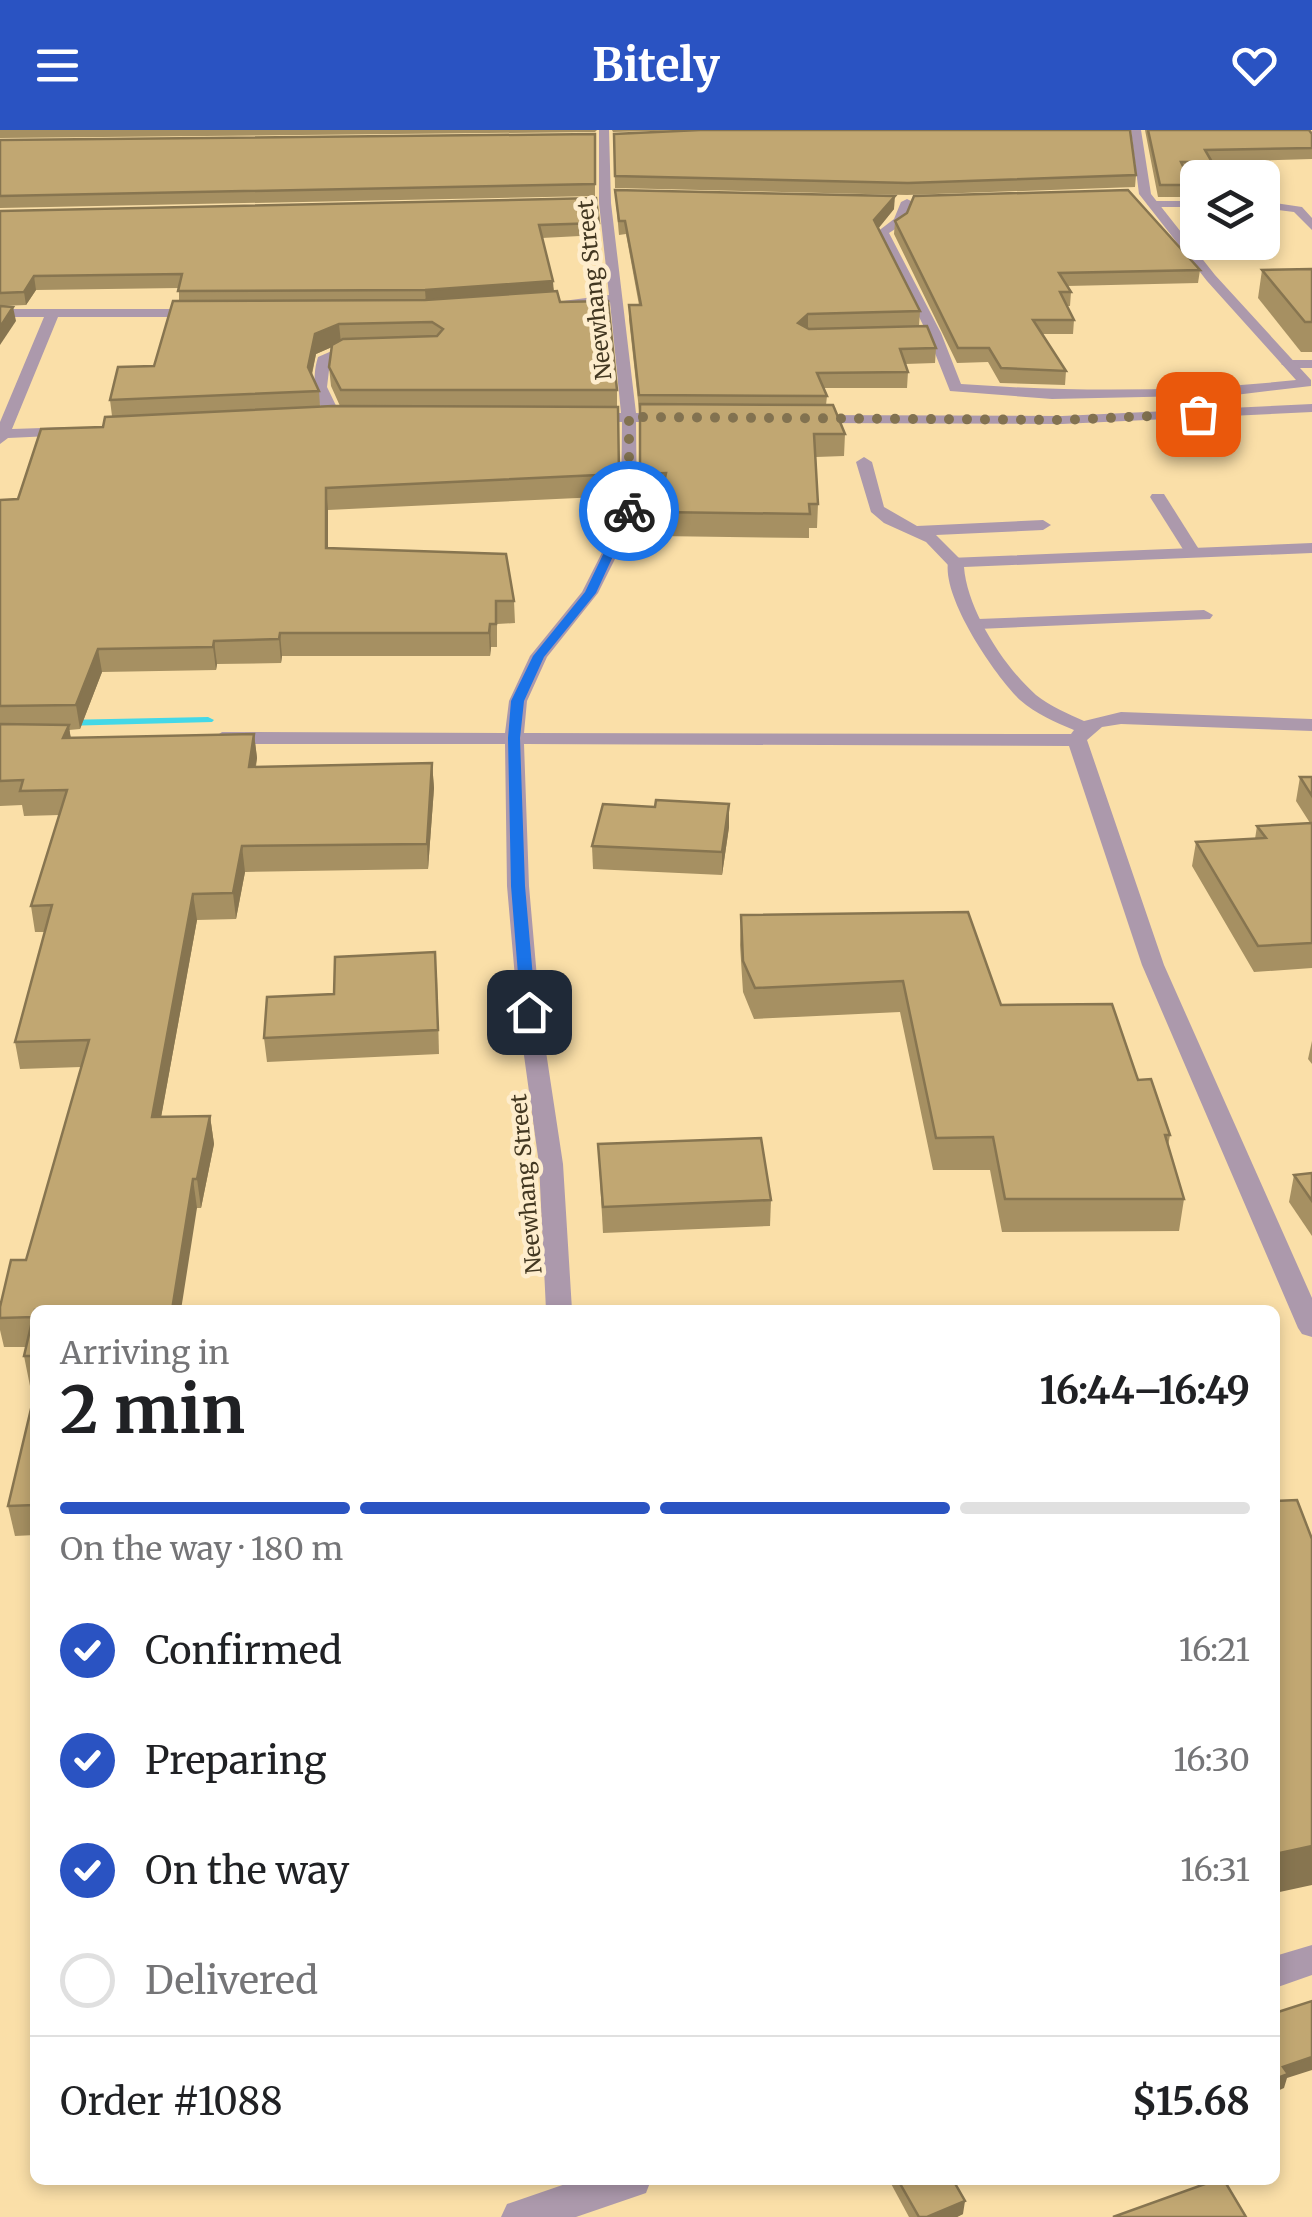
<!DOCTYPE html>
<meta charset="utf-8">
<style>
body{margin:0;font-family:Merriweather,serif;background:#f2f2f2;color:#202124;height:100vh;display:flex;flex-direction:column;font-size:38px;white-space:nowrap}
*{box-sizing:border-box;margin:0}
p{font-size:32px;color:#757577}
.icon{flex:none;width:55px;height:55px;fill:none;stroke:currentColor;stroke-width:2;stroke-linecap:round;stroke-linejoin:round}
.map{position:relative;flex:1;overflow:hidden}
.drawer{position:absolute;left:30px;top:1175px;width:1250px;height:880px;display:flex;flex-direction:column;background:#fff;border-radius:15px;box-shadow:0 5px 15px #0003}
.drawer>*{flex:none}
.buttons{position:absolute;left:1180px;top:30px;display:grid;gap:20px}
.buttons a{display:grid;place-items:center;width:100px;height:100px;border-radius:15px;background:#fff;box-shadow:0 5px 15px #0003;font-size:50px}
.pin{position:absolute;display:grid;place-items:center;width:85px;height:85px;color:#fff;margin:-42px;border-radius:20px;box-shadow:0 5px 15px #0006}
.courier{position:absolute;display:grid;place-items:center;width:100px;height:100px;margin:-50px;border:8px solid #1a73e8;border-radius:50%;background:#fff;color:#222;box-shadow:0 2px 12px #0007}
.summary em{font-style:normal;font-weight:700}
.summary div{display:flex;flex-direction:column-reverse}
.summary{display:flex;align-items:center;justify-content:space-between;height:170px;padding:0 30px}
h1{font-size:65px;font-weight:700;line-height:75px}
.bar{display:grid;grid-template-columns:repeat(4,1fr);gap:15px 10px;align-content:center;height:120px;padding:0 30px}
.bar i{height:12px;border-radius:8px;background:#e0e0e0}
.bar .current{background:#2a53c2}
.bar p{grid-column:span 4}
.line{display:flex;align-items:center;gap:25px;padding:0 30px;border-top:2px solid #e0e0e0}
.line div{flex:1}
ol{padding:0 30px;list-style:none}
li{display:flex;align-items:center;gap:30px;height:110px}
li p{margin-inline-start:auto}
li .icon{padding:10px;border-radius:50%;background:#2a53c2;color:#fff;stroke-width:4}
li:last-child{color:#757577}
li i{width:55px;height:55px;border:5px solid #e0e0e0;border-radius:50%}
header{display:flex;justify-content:space-between;align-items:center;height:130px;padding:0 30px;background:#2a53c2;color:#fff;font-size:45px;font-weight:700}
.map>svg:first-child{display:block}
</style>
<header><svg class="icon" aria-label="menu" viewBox="0 0 24 24"><path d="M4 6h16M4 12h16M4 18h16"/></svg>Bitely<svg class="icon" aria-label="heart" viewBox="0 0 24 24"><path d="M12 20l-8-8c-3-5 5-10 8-4 3-6 11-1 8 4z"/></svg></header>
<div class="map">
<svg width="1312" height="2087" viewBox="0 0 1312 2087">
<rect width="100%" height="100%" fill="#fadfa8"/>
<g fill="none" stroke-linecap="round" stroke-linejoin="round">
<path fill="#44d8e7" fill-rule="evenodd" d="M 208,587 L 214,590 L 212,592 L 62,596 L 56,593 L 62,590 Z"/>
<g fill="#ac99ac" fill-rule="evenodd">
<path d="M 1198,71 L 1198,77 L 1153,77 L 1147,74 L 1153,71 Z"/>
<path d="M 1262,71 L 1302,77 L 1312,88 L 1312,100 L 1294,82 L 1262,78 Z"/>
<path d="M 341,217 L 364,217 L 371,221 C 361,229 343,225 330,232 L 327,257 L 342,288 L 335,292 C 314,279 311,249 318,227 Z"/>
<path d="M 1312,230 L 1312,238 L 1288,238 L 1281,234 L 1288,230 Z"/>
<path d="M 864,327 L 872,332 L 884,377 L 917,396 L 1043,390 L 1051,395 L 1043,400 L 936,405 L 963,432 L 949,436 L 926,412 L 884,393 L 871,382 L 856,332 Z"/>
<path d="M 1152,364 L 1164,364 L 1200,421 L 1198,424 L 1186,424 L 1150,367 Z"/>
<path d="M 1204,480 L 1213,485 L 1210,489 L 978,499 L 969,494 L 978,489 Z"/>
</g>
<g fill="#ac99ac" fill-rule="evenodd">
<path d="M 599,0 L 609,0 L 611,73 L 636,283 L 672,284 L 679,288 L 672,292 L 636,292 L 637,385 L 598,463 L 547,527 L 527,571 L 524,603 L 1071,604 L 1074,600 C 1055,592 1036,584 1020,570 C 995,546 938,463 949,428 L 1312,413 L 1312,423 L 964,437 C 967,479 1004,537 1036,565 C 1050,576 1068,584 1084,591 L 1121,582 L 1312,589 L 1312,601 L 1121,594 L 1102,597 L 1087,610 L 1164,835 L 1312,1168 L 1312,1207 L 1302,1204 L 1298,1198 L 1142,835 L 1069,616 L 524,614 L 529,756 L 540,882 L 563,1034 L 572,1180 L 546,1180 L 539,1034 L 518,882 L 507,756 L 505,614 L 222,614 L 213,608 L 222,602 L 505,603 L 509,571 L 530,526 L 582,462 L 621,385 L 622,292 L 587,291 L 580,287 L 587,283 L 621,283 L 610,172 L 546,178 L 540,174 L 609,165 L 599,73 Z"/>
<path d="M 1131,0 L 1141,0 L 1151,64 L 1215,145 L 1311,250 L 1311,256 L 1235,265 L 1052,269 L 950,261 L 927,203 L 877,102 L 894,89 L 901,72 L 907,69 L 913,72 L 903,94 L 889,103 L 941,203 L 961,254 C 1072,262 1184,262 1296,250 L 1207,151 L 1139,64 Z"/>
<path d="M 0,179 L 202,179 L 209,183 L 202,187 L 58,187 L 12,299 L 73,297 L 80,301 L 73,305 L 8,308 L 0,314 L 0,292 L 44,187 L 0,187 Z"/>
<path d="M 1312,274 L 1312,282 L 1062,294 L 807,293 L 800,289 L 807,285 L 1062,286 Z"/>
<path d="M 1312,1815 L 1312,1845 L 1275,1858 L 1275,1826 Z"/>
<path d="M 577,2050 L 651,2050 L 646,2063 L 576,2087 L 501,2087 L 507,2074 Z"/>
</g>
</g>
<g fill="#a69062" fill-rule="evenodd">
<path d="M 0,0 L 597,0 L 595,2 L 0,8 Z"/>
<path d="M 612,0 L 1130,0 L 1136,45 L 1135,57 L 907,65 L 615,58 L 614,4 L 693,0 L 613,2 Z"/>
<path d="M 1145,0 L 1309,0 L 1312,4 L 1312,29 L 1212,32 L 1210,44 L 1187,44 L 1192,55 L 1190,67 L 1158,67 Z"/>
<path d="M 595,4 L 595,66 L 0,78 L 0,10 Z"/>
<path d="M 615,60 L 894,79 L 878,98 L 920,181 L 919,196 L 936,218 L 935,233 L 905,234 L 908,242 L 907,258 L 823,258 L 827,266 L 826,275 L 845,304 L 844,326 L 816,327 L 818,374 L 817,398 L 809,398 L 809,408 L 658,406 L 658,382 L 661,367 L 641,368 L 639,280 L 629,189 L 629,175 L 639,175 L 626,104 L 619,105 Z"/>
<path d="M 0,81 L 599,93 L 599,105 L 542,108 L 554,161 L 617,260 L 617,277 L 618,277 L 620,366 L 328,380 L 328,418 L 514,471 L 515,493 L 497,494 L 497,517 L 491,517 L 490,526 L 282,526 L 281,533 L 217,534 L 216,540 L 102,542 L 80,599 L 69,600 L 71,608 L 254,604 L 257,628 L 256,637 L 432,633 L 434,658 L 428,739 L 245,742 L 236,789 L 197,790 L 161,987 L 210,986 L 214,1014 L 201,1078 L 197,1078 L 35,1180 L 35,1255 L 30,1256 L 24,1226 L 26,1217 L 4,1217 L 0,1200 L 0,1177 L 26,1130 L 81,937 L 20,939 L 15,912 L 45,802 L 35,802 L 31,776 L 59,685 L 24,686 L 22,675 L 0,676 L 0,370 L 18,369 L 103,297 L 112,286 L 110,270 L 154,236 L 179,171 L 179,158 L 36,160 L 26,175 L 0,176 ZM 332,217 L 329,237 L 331,256 L 340,276 L 320,276 L 319,261 L 312,245 L 316,224 Z"/>
<path d="M 895,91 L 1200,140 L 1198,153 L 1067,156 L 1071,162 L 1070,176 L 1067,176 L 1074,190 L 1073,204 L 1042,204 L 1066,241 L 1065,255 L 1000,253 L 988,232 L 957,233 L 894,104 Z"/>
<path d="M 1312,139 L 1312,222 L 1301,222 L 1258,168 L 1262,140 Z"/>
<path d="M 1300,647 L 1312,647 L 1312,838 L 1254,842 L 1192,736 L 1196,712 L 1255,709 L 1257,696 L 1310,693 L 1296,671 Z"/>
<path d="M 729,674 L 729,697 L 722,745 L 593,739 L 592,716 Z"/>
<path d="M 741,785 L 1001,875 L 1138,950 L 1170,1005 L 1168,1016 L 1184,1069 L 1179,1101 L 1002,1102 L 990,1040 L 933,1040 L 900,882 L 754,889 L 743,862 L 740,815 Z"/>
<path d="M 437,846 L 439,924 L 267,932 L 264,908 L 334,864 Z"/>
<path d="M 1312,911 L 1312,934 L 1308,929 Z"/>
<path d="M 598,1014 L 771,1070 L 770,1096 L 603,1103 Z"/>
<path d="M 1312,1043 L 1312,1106 L 1289,1072 L 1294,1045 Z"/>
<path d="M 35,1262 L 35,1405 L 15,1406 L 8,1376 Z"/>
<path d="M 889,2050 L 953,2050 L 963,2084 L 957,2087 L 909,2087 Z"/>
</g>
<g fill="#877550">
<path d="M 895,66 L 894,79 L 874,104 L 874,90 Z"/>
<path d="M 34,146 L 36,160 L 26,175 L 24,162 Z"/>
<path d="M 553,151 L 554,165 L 426,173 L 425,160 Z"/>
<path d="M 13,177 L 16,191 L 0,215 L 0,197 Z"/>
<path d="M 808,184 L 808,198 L 798,193 Z"/>
<path d="M 339,194 L 341,213 L 316,224 L 309,256 L 308,237 L 315,204 Z"/>
<path d="M 326,358 L 328,380 L 328,440 L 326,418 Z"/>
<path d="M 490,494 L 491,517 L 490,526 L 489,503 Z"/>
<path d="M 280,503 L 282,526 L 281,533 L 279,509 Z"/>
<path d="M 214,511 L 217,534 L 216,540 L 213,517 Z"/>
<path d="M 98,519 L 102,542 L 80,599 L 76,575 Z"/>
<path d="M 69,595 L 72,619 L 63,608 Z"/>
<path d="M 254,604 L 257,628 L 251,661 L 249,637 Z"/>
<path d="M 432,633 L 434,658 L 428,739 L 427,714 Z"/>
<path d="M 729,674 L 729,697 L 722,745 L 722,722 Z"/>
<path d="M 242,716 L 245,742 L 236,789 L 233,763 Z"/>
<path d="M 193,764 L 197,790 L 156,1015 L 152,987 Z"/>
<path d="M 210,986 L 214,1014 L 201,1078 L 197,1049 Z"/>
<path d="M 193,1049 L 197,1078 L 181,1180 L 172,1180 Z"/>
<path d="M 1312,1716 L 1312,1755 L 1275,1763 L 1275,1724 Z"/>
<path d="M 1312,1927 L 1312,1940 L 1287,1948 L 1284,1958 L 1275,1962 L 1275,1949 L 1283,1937 Z"/>
<path d="M 965,2071 L 963,2084 L 957,2087 L 927,2087 Z"/>
</g>
<g fill="#c1a772" stroke="#877550" stroke-width="2.5">
<path d="M 700,0 L 1130,0 L 1136,45 L 908,53 L 615,46 L 614,4 Z"/>
<path d="M 1148,0 L 1309,0 L 1312,4 L 1312,18 L 1205,20 L 1212,32 L 1181,32 L 1192,55 L 1160,55 Z"/>
<path d="M 595,4 L 595,54 L 0,66 L 0,10 Z"/>
<path d="M 615,60 L 895,66 L 874,90 L 920,181 L 808,184 L 798,193 L 809,199 L 927,196 L 936,218 L 900,219 L 908,242 L 817,243 L 827,266 L 639,265 L 629,175 L 641,175 L 625,91 L 619,91 Z"/>
<path d="M 1128,60 L 1200,140 L 1059,143 L 1071,162 L 1060,162 L 1074,190 L 1033,190 L 1066,241 L 1001,238 L 989,218 L 958,218 L 895,91 L 907,83 L 914,66 Z"/>
<path d="M 596,68 L 599,93 L 539,95 L 553,151 L 425,160 L 178,161 L 182,144 L 34,146 L 24,162 L 0,163 L 0,81 Z"/>
<path d="M 1312,139 L 1312,192 L 1305,192 L 1262,140 Z"/>
<path d="M 557,161 L 560,172 L 608,171 L 617,260 L 341,260 L 329,237 L 332,215 L 343,209 L 437,206 L 443,199 L 432,192 L 339,194 L 315,204 L 308,237 L 319,261 L 110,270 L 118,237 L 154,236 L 173,171 L 425,170 Z"/>
<path d="M 0,176 L 13,177 L 0,197 Z"/>
<path d="M 640,274 L 833,275 L 845,304 L 814,304 L 818,374 L 809,374 L 810,384 L 658,382 L 666,343 L 640,344 Z"/>
<path d="M 333,276 L 618,277 L 619,344 L 326,358 L 326,418 L 506,424 L 514,471 L 496,471 L 496,494 L 490,494 L 489,503 L 280,503 L 279,509 L 214,511 L 213,517 L 98,519 L 76,575 L 0,576 L 0,370 L 18,369 L 41,299 L 103,297 L 105,287 Z"/>
<path d="M 0,594 L 69,595 L 63,608 L 254,604 L 249,637 L 432,633 L 427,714 L 242,716 L 233,763 L 193,764 L 152,987 L 210,986 L 197,1049 L 193,1049 L 172,1180 L 35,1180 L 35,1226 L 24,1226 L 33,1187 L 0,1188 L 0,1177 L 11,1130 L 26,1130 L 89,910 L 15,912 L 52,775 L 31,776 L 67,660 L 20,661 L 23,650 L 0,651 Z"/>
<path d="M 1300,647 L 1312,647 L 1312,666 Z"/>
<path d="M 656,670 L 729,674 L 722,722 L 592,716 L 603,674 L 655,677 Z"/>
<path d="M 1312,693 L 1312,813 L 1258,816 L 1196,712 L 1266,708 L 1257,696 Z"/>
<path d="M 968,782 L 1001,875 L 1112,874 L 1138,950 L 1151,949 L 1170,1005 L 1165,1005 L 1184,1069 L 1005,1069 L 993,1007 L 936,1008 L 903,851 L 755,858 L 743,831 L 741,785 Z"/>
<path d="M 435,822 L 438,900 L 264,908 L 267,867 L 334,864 L 335,827 Z"/>
<path d="M 761,1008 L 771,1070 L 603,1077 L 598,1014 Z"/>
<path d="M 1312,1043 L 1312,1071 L 1294,1045 Z"/>
<path d="M 35,1262 L 35,1375 L 8,1376 Z"/>
<path d="M 1297,1370 L 1312,1409 L 1312,1716 L 1275,1724 L 1275,1371 Z"/>
<path d="M 1312,1871 L 1312,1927 L 1283,1937 L 1288,1944 L 1275,1949 L 1275,1883 Z"/>
<path d="M 898,2050 L 953,2050 L 965,2071 L 927,2087 L 919,2087 Z"/>
<path d="M 1216,2050 L 1224,2050 L 1246,2087 L 1113,2087 Z"/>
</g>
<path fill="#1a73e8" d="M 629,378 L 634,381 L 596,463 L 544,527 L 524,571 L 520,608 L 525,756 L 536,882 L 529,887 L 521,882 L 511,756 L 508,608 L 511,571 L 533,526 L 585,462 L 624,381 Z"/>
<g fill="none" stroke-linecap="round" stroke-linejoin="round">
<path stroke="#827250" stroke-width="10" stroke-dasharray="0 18" d="M 629,381 L 629,287 L 1062,290 L 1198,284"/>
</g>
<g text-anchor="middle" dominant-baseline="central" stroke-width="9" stroke-linejoin="round" paint-order="stroke">
<g font-size="22" fill="#423721" stroke="#feedcd">
<text transform="translate(594 160) rotate(-96)">Neewhang Street</text>
<text transform="translate(526 1054) rotate(-95)">Neewhang Street</text>
</g>
</g>
</svg>
<div class="buttons">
<a><svg class="icon" aria-label="layers" viewBox="0 0 24 24"><path d="M12 4l9 5-9 5-9-5zM3 14l9 5 9-5"/></svg></a>
</div>
<div class="pin" style="left:1198px;top:284px;background:#ea580c"><svg class="icon" aria-label="bag" viewBox="0 0 24 24"><path d="M5 8h14l-1 12H6zM9 8a3 3 0 0 1 6 0"/></svg></div>
<div class="pin" style="left:529px;top:882px;background:#1f2937"><svg class="icon" aria-label="home" viewBox="0 0 24 24"><path d="M3 11l9-7 9 7M6 9v11h12V9"/></svg></div>
<div class="courier" style="left:629px;top:381px"><svg class="icon" aria-label="bike" viewBox="0 0 24 24"><circle cx="6" cy="16" r="4"/><circle cx="18" cy="16" r="4"/><path d="M6 16l4-8h5l3 8M10 8l3 8H6M13 5h3"/></svg></div>
<section class="drawer">
<div class="summary"><div><h1>2 min</h1><p>Arriving in</p></div><em>16:44–16:49</em></div>
<div class="bar"><i class="current"></i><i class="current"></i><i class="current"></i><i></i><p>On the way · 180 m</p></div>
<ol>
<li><svg class="icon" aria-label="check" viewBox="0 0 24 24"><path d="M5 12l5 5 9-10"/></svg>Confirmed<p>16:21</p></li>
<li><svg class="icon" aria-label="check" viewBox="0 0 24 24"><path d="M5 12l5 5 9-10"/></svg>Preparing<p>16:30</p></li>
<li><svg class="icon" aria-label="check" viewBox="0 0 24 24"><path d="M5 12l5 5 9-10"/></svg>On the way<p>16:31</p></li>
<li><i></i>Delivered</li>
</ol>
<div class="line" style="height:130px"><div>Order #1088</div><b>$15.68</b></div>
</section>
</div>
